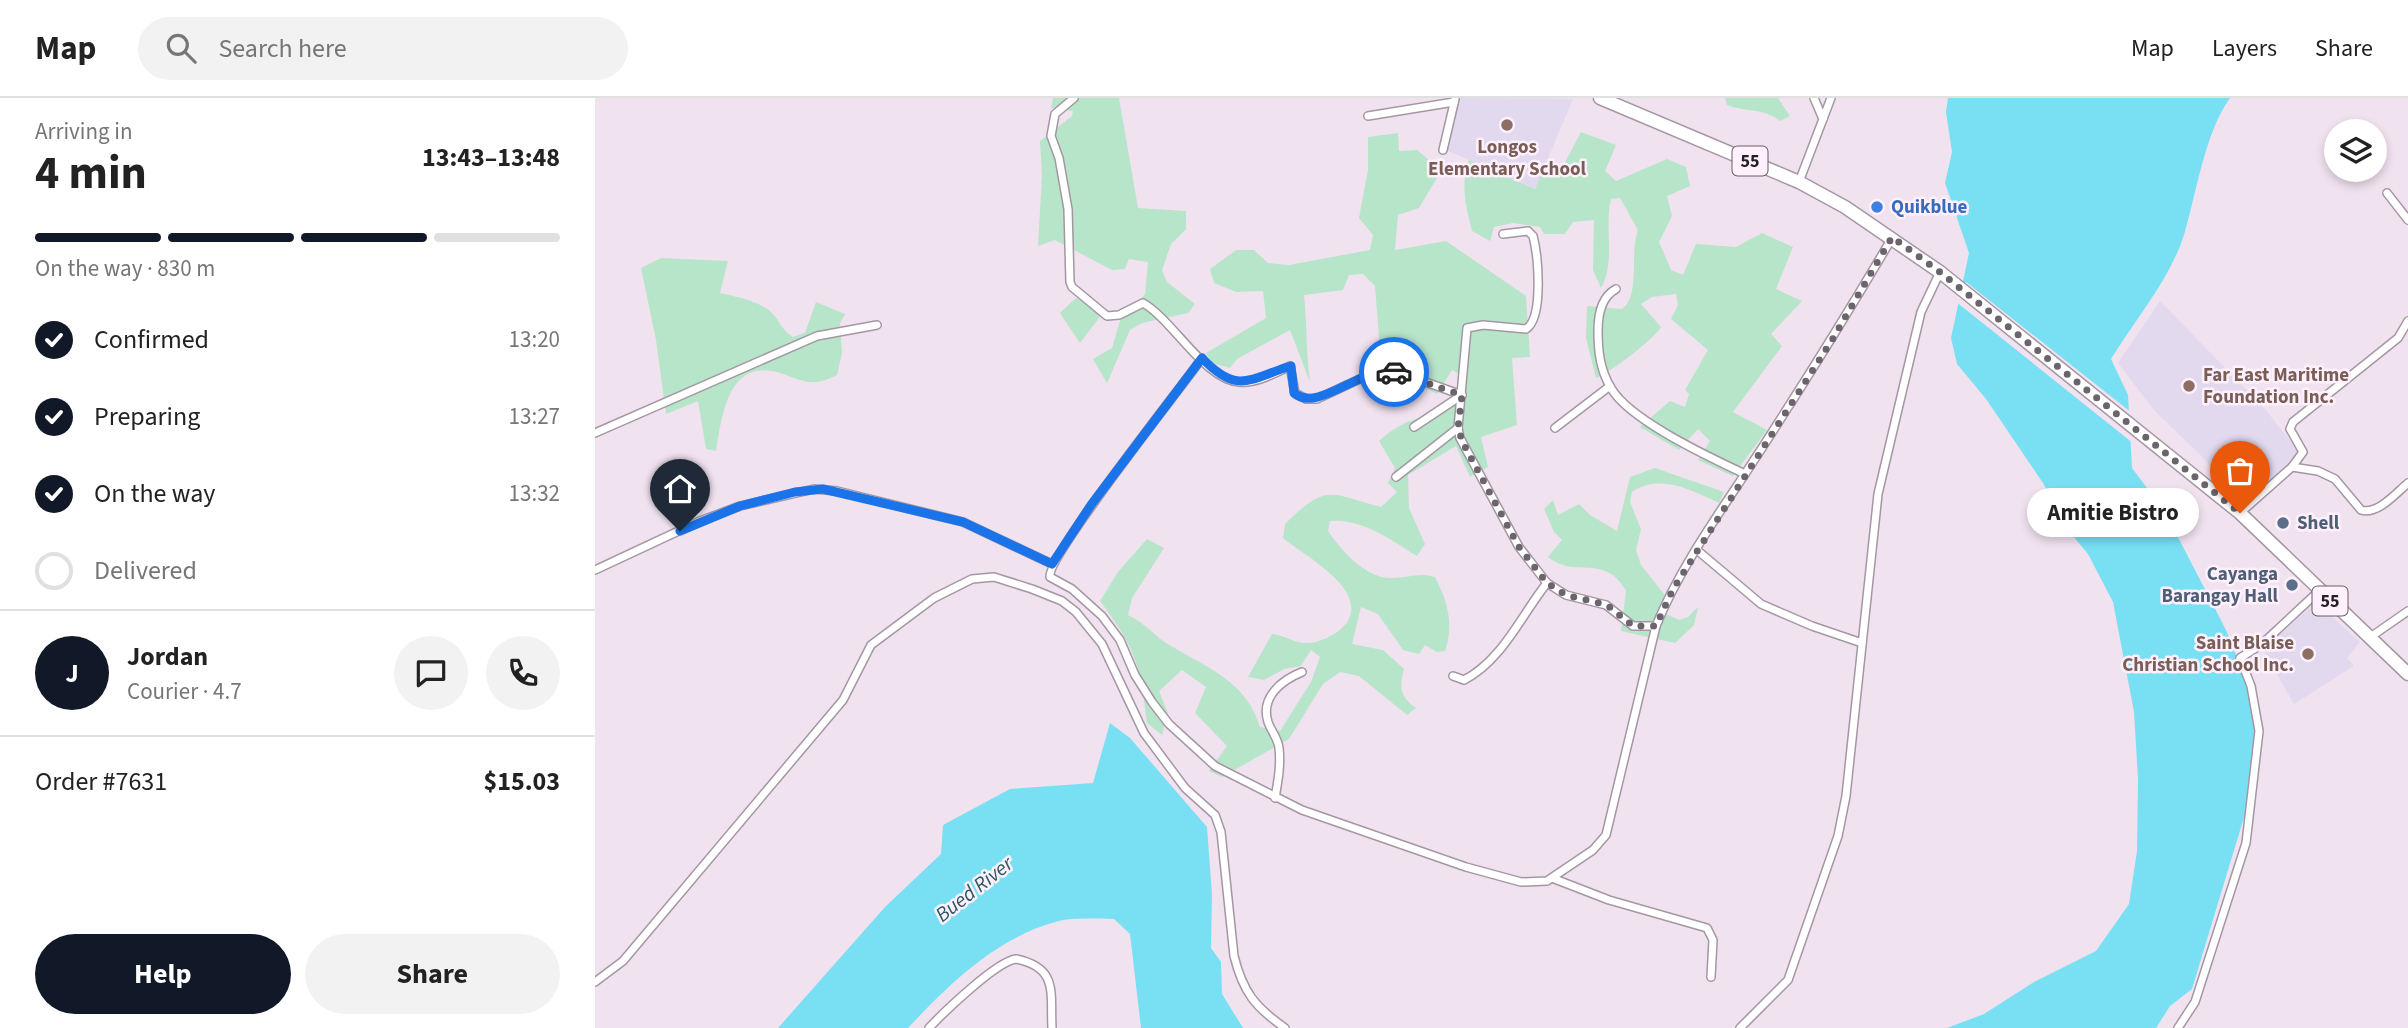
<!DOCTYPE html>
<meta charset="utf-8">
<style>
body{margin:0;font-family:"Source Sans 3",sans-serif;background:#f2f2f2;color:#222;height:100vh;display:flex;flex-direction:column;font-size:26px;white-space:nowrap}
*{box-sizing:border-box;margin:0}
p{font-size:23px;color:#767676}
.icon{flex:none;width:38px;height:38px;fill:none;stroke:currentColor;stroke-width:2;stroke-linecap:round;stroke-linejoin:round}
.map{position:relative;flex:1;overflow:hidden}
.sheet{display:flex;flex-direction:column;background:#fff;width:595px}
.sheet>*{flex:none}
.buttons{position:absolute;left:1729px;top:21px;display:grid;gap:14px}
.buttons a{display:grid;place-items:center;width:63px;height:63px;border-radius:50%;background:#fff;box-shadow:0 4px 10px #0003;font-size:35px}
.pin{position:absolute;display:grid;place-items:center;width:60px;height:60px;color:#fff;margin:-72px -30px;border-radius:50% 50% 50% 0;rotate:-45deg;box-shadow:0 0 7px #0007}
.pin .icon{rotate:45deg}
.courier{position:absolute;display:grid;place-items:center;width:70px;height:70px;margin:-35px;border:5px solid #1a73e8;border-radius:50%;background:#fff;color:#222;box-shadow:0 2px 9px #0007}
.bubble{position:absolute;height:49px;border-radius:24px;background:#fff;box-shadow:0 4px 10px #0003;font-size:23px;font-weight:700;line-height:49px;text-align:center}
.head em{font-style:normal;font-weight:700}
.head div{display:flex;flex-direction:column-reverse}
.head{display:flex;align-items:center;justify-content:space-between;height:119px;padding:0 35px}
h1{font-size:46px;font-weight:700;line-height:52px}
.bar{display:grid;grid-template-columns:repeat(4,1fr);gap:10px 7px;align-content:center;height:84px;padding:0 35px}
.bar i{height:9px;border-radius:5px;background:#e0e0e0}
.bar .current{background:#111827}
.bar p{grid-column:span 4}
.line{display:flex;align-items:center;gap:18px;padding:0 35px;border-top:2px solid #e0e0e0}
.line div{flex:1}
.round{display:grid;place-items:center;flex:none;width:74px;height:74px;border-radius:37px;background:#f2f2f2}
ol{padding:0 35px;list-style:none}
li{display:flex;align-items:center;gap:21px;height:77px}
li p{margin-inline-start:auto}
li .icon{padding:7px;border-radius:50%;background:#111827;color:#fff;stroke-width:4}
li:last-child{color:#767676}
li i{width:38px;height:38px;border:4px solid #e0e0e0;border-radius:50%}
.cta{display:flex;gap:14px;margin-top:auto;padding:14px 35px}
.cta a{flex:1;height:80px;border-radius:42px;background:#111827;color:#fff;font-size:28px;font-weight:700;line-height:80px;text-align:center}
.cta a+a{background:#f2f2f2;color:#222}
header{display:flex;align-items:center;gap:42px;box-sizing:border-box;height:98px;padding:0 35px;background:#fff;border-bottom:2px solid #e0e0e0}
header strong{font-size:33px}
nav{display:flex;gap:38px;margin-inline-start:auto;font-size:24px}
.search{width:490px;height:63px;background:#f2f2f2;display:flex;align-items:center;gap:18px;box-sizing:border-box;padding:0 24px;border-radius:38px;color:#767676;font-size:26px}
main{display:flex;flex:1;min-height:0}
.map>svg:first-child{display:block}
</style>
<header>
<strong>Map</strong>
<div class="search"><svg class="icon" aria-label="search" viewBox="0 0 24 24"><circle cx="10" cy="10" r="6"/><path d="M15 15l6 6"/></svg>Search here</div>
<nav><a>Map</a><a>Layers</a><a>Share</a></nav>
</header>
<main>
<section class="sheet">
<div class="head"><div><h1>4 min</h1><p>Arriving in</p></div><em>13:43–13:48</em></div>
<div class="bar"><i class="current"></i><i class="current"></i><i class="current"></i><i></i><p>On the way · 830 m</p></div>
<ol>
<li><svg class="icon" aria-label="check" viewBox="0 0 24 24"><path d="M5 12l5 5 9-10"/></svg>Confirmed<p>13:20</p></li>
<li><svg class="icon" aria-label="check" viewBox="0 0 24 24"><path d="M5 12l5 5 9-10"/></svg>Preparing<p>13:27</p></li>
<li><svg class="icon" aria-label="check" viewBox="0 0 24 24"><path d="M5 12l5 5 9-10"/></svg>On the way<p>13:32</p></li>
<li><i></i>Delivered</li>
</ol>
<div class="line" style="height:126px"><b class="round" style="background:#111827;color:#fff">J</b><div><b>Jordan</b><p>Courier · 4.7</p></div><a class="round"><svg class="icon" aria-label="chat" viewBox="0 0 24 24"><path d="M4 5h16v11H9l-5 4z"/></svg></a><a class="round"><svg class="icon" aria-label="phone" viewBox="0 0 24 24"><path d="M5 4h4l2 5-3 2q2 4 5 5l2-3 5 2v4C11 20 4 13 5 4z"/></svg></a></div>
<div class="line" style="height:91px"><div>Order #7631</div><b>$15.03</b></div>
<div class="cta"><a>Help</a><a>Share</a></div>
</section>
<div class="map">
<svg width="1813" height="930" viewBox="0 0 1813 930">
<rect width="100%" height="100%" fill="#f1e2f0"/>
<g fill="#e2d9ee">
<path d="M 863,0 L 978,1 L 940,91 L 851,52 Z"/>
<path d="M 1565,203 L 1670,311 L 1705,355 L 1676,382 L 1650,401 L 1559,312 L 1523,265 Z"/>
<path d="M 1721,504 L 1765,544 L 1752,560 L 1759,568 L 1699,606 L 1668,552 Z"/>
</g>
<g fill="#b7e5ca">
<path d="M 458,0 L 524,0 L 543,110 L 591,113 L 591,131 L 576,146 L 567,172 L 572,184 L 600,206 L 593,215 L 547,225 L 535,232 L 512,285 L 498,261 L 517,250 L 525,223 L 550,196 L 553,164 L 534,161 L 530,171 L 517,172 L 460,142 L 443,148 L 447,77 L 445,43 L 477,18 L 478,13 L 456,10 Z"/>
<path d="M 1130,0 L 1183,0 L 1195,18 L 1185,23 C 1169,10 1150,14 1132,7 Z"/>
<path d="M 986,34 L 1021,47 L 1010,73 L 1021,83 L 1072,61 L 1091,69 L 1095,88 L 1072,98 L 1077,118 L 1064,144 L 1076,172 L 1088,177 L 1101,146 L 1141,149 L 1167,135 L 1198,149 L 1181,191 L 1207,203 L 1176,236 L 1187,248 L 1138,314 L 1172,332 L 1138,378 L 1103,362 L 1115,343 L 1103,331 L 1084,352 L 1045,329 L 1075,303 L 1090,309 L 1094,296 L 1090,292 L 1113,252 L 1076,221 L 1083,207 L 1081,196 L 1057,199 L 1046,206 L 1066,229 C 1058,242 1016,274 1001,280 L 991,240 L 992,208 L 1027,211 C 1046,198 1034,155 1043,132 L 1025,100 L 1016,101 C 1009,130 1021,164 1006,190 L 998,172 L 999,122 L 978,124 L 970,136 L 949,136 L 945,129 L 918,125 L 899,129 L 895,143 L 877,133 C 871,109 865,86 874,62 L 940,91 L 950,68 L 965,74 Z"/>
<path d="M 803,35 L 804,53 L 822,52 L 841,68 L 843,78 L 824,110 L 803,117 L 800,152 L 851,143 L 931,198 L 935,259 L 917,260 L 922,327 L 886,339 L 893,369 L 875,379 L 861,348 L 813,377 L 814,410 L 830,446 L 822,458 C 796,442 767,420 735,423 L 733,433 C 746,452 771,481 797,480 C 816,480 820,474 840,479 C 853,504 859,527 850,553 L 842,554 L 830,547 L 824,556 L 808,552 L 783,516 L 766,509 L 757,546 L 788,552 L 809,571 C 804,590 805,598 821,610 L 812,617 L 764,578 L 745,574 L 728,586 L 694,641 L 627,679 L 614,673 L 632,648 L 600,615 L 611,589 L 587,572 L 564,593 L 573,615 L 567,637 L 552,625 C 545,565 541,552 505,503 L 523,474 L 552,441 L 569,450 L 537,500 L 533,517 C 552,526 560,539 576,548 C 613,570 652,584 665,629 L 685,633 L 716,584 L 725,559 L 716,552 L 706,568 L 689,571 L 669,582 L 653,579 L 677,536 C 690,537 700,546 713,545 C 723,545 740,537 747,530 C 782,495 709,458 688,440 L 690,426 C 732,385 733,395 786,409 L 802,394 L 793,385 L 800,370 L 784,343 C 805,324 821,319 848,316 L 865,293 L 866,277 L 857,272 L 842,296 L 806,279 L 787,278 L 780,188 L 768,176 L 754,177 L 748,192 L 709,197 C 712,226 711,254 715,284 L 695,232 L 642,261 L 635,270 L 617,265 L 611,255 L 671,220 L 668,193 L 641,194 L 619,185 L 615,171 L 641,152 L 659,152 L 673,165 L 694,167 L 775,152 L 778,137 L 764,120 L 773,72 L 773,39 Z"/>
<path d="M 66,160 L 133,163 L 125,195 C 142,199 161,202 175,213 C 184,221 187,233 198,239 L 210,235 L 221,204 L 250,216 L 245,225 L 247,255 L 242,277 C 217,290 209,283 185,275 C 133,259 127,318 121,353 L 111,351 L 103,303 L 71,316 L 61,242 L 46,170 Z"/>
<path d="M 481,200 L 510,212 L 485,245 L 465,215 Z"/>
<path d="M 1060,370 L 1129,394 L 1124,405 C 1096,392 1065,375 1037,394 L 1035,404 L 1046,431 L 1041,452 L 1046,467 L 1076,505 L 1069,515 L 1084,522 L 1093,519 L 1103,509 L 1099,527 L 1080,545 L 1026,533 L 1031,492 C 1007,454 982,482 953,459 L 967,442 L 959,434 L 949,411 L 958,402 L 963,417 L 984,406 L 995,417 L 1022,433 L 1035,379 Z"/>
</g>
<g fill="#79e0f3">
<path d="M 1353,0 L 1635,0 C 1610,34 1601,97 1589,137 C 1574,183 1541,220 1516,261 L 1533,297 L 1537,370 L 1570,414 L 1631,532 L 1655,591 L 1662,639 L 1650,716 L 1597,891 L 1575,908 L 1561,930 L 1352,930 L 1389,916 L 1439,884 L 1501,853 L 1534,806 L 1542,753 L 1543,681 L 1539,614 L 1518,504 L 1493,456 L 1473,432 L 1448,385 L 1391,301 L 1362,266 L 1356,240 L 1374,155 L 1350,85 L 1357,54 L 1351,14 Z"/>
<path d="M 515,625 L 535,640 L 612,729 L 617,796 L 616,850 L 626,864 L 627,896 L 648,930 L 546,930 L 535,836 L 519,821 C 500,821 477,819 460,824 C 400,841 354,886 313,930 L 183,930 L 290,809 L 346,756 L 348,727 L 415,691 L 498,685 Z"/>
</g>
<path fill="#f1e2f0" d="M 1371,184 L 1537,315 L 1539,346 L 1360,203 L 1362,194 Z"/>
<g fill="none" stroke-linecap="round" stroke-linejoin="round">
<defs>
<g id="minor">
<path d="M 479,0 L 460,16 L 456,38 L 464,60 L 473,111 L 475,184 L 477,189 L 512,218 L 524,217 L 548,205 C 578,222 610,282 644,284 C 661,286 680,275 695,268 L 700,295 L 711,301 L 722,301 L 784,272 L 808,276 L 867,297"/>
<path d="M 1219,0 L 1228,21"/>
<path d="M 773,18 L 859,4"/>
<path d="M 848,52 L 860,1"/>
<path d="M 1204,84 L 1236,0"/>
<path d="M 1792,95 L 1813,122"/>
<path d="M 908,136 L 933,133 L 938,138 C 943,157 949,220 931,231 L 888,227 L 872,230 L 863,330 L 865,340 L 924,449 L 952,485 L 971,497 L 1011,507 L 1038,528 L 1061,528"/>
<path d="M 1021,191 C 1006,199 1003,217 1003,233 C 1003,253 1005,272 1016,290 C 1034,322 1116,360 1150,376"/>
<path d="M 607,260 C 586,290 451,459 455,479 L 477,491 L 507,518 L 525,542 L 540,577 L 557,604 L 574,626 L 620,668 L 707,712 L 871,769 L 926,784 L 952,783 L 998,752 L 1011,737 L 1061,528 C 1083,474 1118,424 1150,376 C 1201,298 1250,220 1297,140"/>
<path d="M 819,329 L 867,297"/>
<path d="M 960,330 L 1015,288"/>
<path d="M 0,335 L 222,238 L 282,227"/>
<path d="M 1697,369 L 1723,373 L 1740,381 L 1766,412 C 1783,417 1801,395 1813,385"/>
<path d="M 801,379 L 863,330"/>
<path d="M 1645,415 L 1697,369 L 1708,354 L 1695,331 L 1698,324 L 1803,240 L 1813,223"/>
<path d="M 1102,452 L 1166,506 L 1217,528 L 1267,545"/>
<path d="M 0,472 L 105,423 L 145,408 L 219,391 L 242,393 L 368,424 L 457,466"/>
<path d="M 1774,540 L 1813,513"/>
<path d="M 858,578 L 869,582 C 907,563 927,516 952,485"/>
<path d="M 680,700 C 683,683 686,667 684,650 C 683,640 676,633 673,624 C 665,599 687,582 707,574"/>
<path d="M 957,780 L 1014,802 L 1112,830 L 1118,842 L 1116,879"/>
<path d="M 0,884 L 28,863 L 248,602 L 276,547 L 339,500 L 377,481 L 399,479 L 437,491 L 467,503 L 481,514 L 507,546 L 549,635 L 590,690 L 620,717 L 626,734 L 639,858 C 648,894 660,909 690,930"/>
<path d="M 334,930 C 349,914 402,863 421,861 C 464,870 455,895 457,930"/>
<path d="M 1145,930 L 1193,882 L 1243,738 L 1251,698 L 1283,396 L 1326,214 L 1345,174"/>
<path d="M 1583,930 L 1600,904 L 1651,745 L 1664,633 L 1656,588 L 1645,560 L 1667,546 L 1725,492"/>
</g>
<path id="trunk" d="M 1005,0 L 1204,84 L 1250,109 L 1345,174 L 1645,415 L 1813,576"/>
</defs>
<use href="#minor" stroke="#a497a3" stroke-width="10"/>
<use href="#trunk" stroke="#a497a3" stroke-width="15"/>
<use href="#minor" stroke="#fff" stroke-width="7"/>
<use href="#trunk" stroke="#fff" stroke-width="12"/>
</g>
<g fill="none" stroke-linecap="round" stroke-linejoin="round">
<path stroke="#6c646c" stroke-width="7" stroke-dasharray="0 12.6" d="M 799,274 L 867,297 L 863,330 L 868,345 L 924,449 L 952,485 L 971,497 L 1012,507 L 1038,528 L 1061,528 L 1078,491 L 1237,242 L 1297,139 L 1345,174 L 1645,415"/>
<path stroke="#1a73e8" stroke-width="9" d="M 85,433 L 145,408 L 200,394 L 228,391 L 368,424 L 457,466 L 496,407 L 607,260 C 643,298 655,280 696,268 L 699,295 C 723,316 767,267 799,274"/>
</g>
<g fill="#8d6e63" stroke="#fef0fd" stroke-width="2.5">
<circle cx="912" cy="27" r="7"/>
<circle cx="1594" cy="288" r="7"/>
<circle cx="1713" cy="556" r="7"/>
</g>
<circle fill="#3f7fe0" stroke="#fef0fd" stroke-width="2.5" cx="1282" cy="109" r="7"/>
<g fill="#5c6f8a" stroke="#fef0fd" stroke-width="2.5">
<circle cx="1688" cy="425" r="7"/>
<circle cx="1697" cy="487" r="7"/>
</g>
<g text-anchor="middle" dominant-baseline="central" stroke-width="5" stroke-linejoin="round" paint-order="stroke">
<g fill="#fef0fd" stroke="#665e66" stroke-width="2">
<rect x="1137.5" y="48.5" width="35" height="29" rx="5"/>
<rect x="1717.5" y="488.5" width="35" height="29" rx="5"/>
</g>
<g font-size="18" font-weight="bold" fill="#252025">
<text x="1155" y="63">55</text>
<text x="1735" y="503">55</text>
</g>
<g font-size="19" font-weight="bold" fill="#785e54" stroke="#fef0fd">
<text x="912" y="49">Longos<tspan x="912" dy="22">Elementary School</tspan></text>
<text x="1608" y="277" text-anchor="start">Far East Maritime<tspan x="1608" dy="22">Foundation Inc.</tspan></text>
<text x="1699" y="545" text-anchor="end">Saint Blaise<tspan x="1699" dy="22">Christian School Inc.</tspan></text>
</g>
<g font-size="19" font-weight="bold" fill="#366cbe" stroke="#fef0fd" text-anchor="start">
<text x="1296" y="109">Quikblue</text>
</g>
<g font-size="19" font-weight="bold" fill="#4e5e75" stroke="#fef0fd" text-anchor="start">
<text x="1702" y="425">Shell</text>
<text x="1683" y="476" text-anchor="end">Cayanga<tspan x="1683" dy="22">Barangay Hall</tspan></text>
</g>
<g font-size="21" font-style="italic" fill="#29575f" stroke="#fef0fd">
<text transform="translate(379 791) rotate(-38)">Bued River</text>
</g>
</g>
</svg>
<div class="buttons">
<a><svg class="icon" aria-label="layers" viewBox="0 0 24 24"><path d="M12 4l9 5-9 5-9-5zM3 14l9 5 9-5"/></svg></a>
</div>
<div class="pin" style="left:1645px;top:415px;background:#ea580c"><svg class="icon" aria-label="bag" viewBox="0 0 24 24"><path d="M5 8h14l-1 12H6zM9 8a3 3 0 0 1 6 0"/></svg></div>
<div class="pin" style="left:85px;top:433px;background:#1f2937"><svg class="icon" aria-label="home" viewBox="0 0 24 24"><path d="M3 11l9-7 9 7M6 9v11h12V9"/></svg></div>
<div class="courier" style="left:799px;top:274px"><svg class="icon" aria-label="car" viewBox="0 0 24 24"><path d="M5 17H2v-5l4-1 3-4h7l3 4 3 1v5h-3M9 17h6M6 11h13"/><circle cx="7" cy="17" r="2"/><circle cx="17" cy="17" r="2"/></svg></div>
<div class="bubble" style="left:1432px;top:390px;width:172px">Amitie Bistro</div>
</div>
</main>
